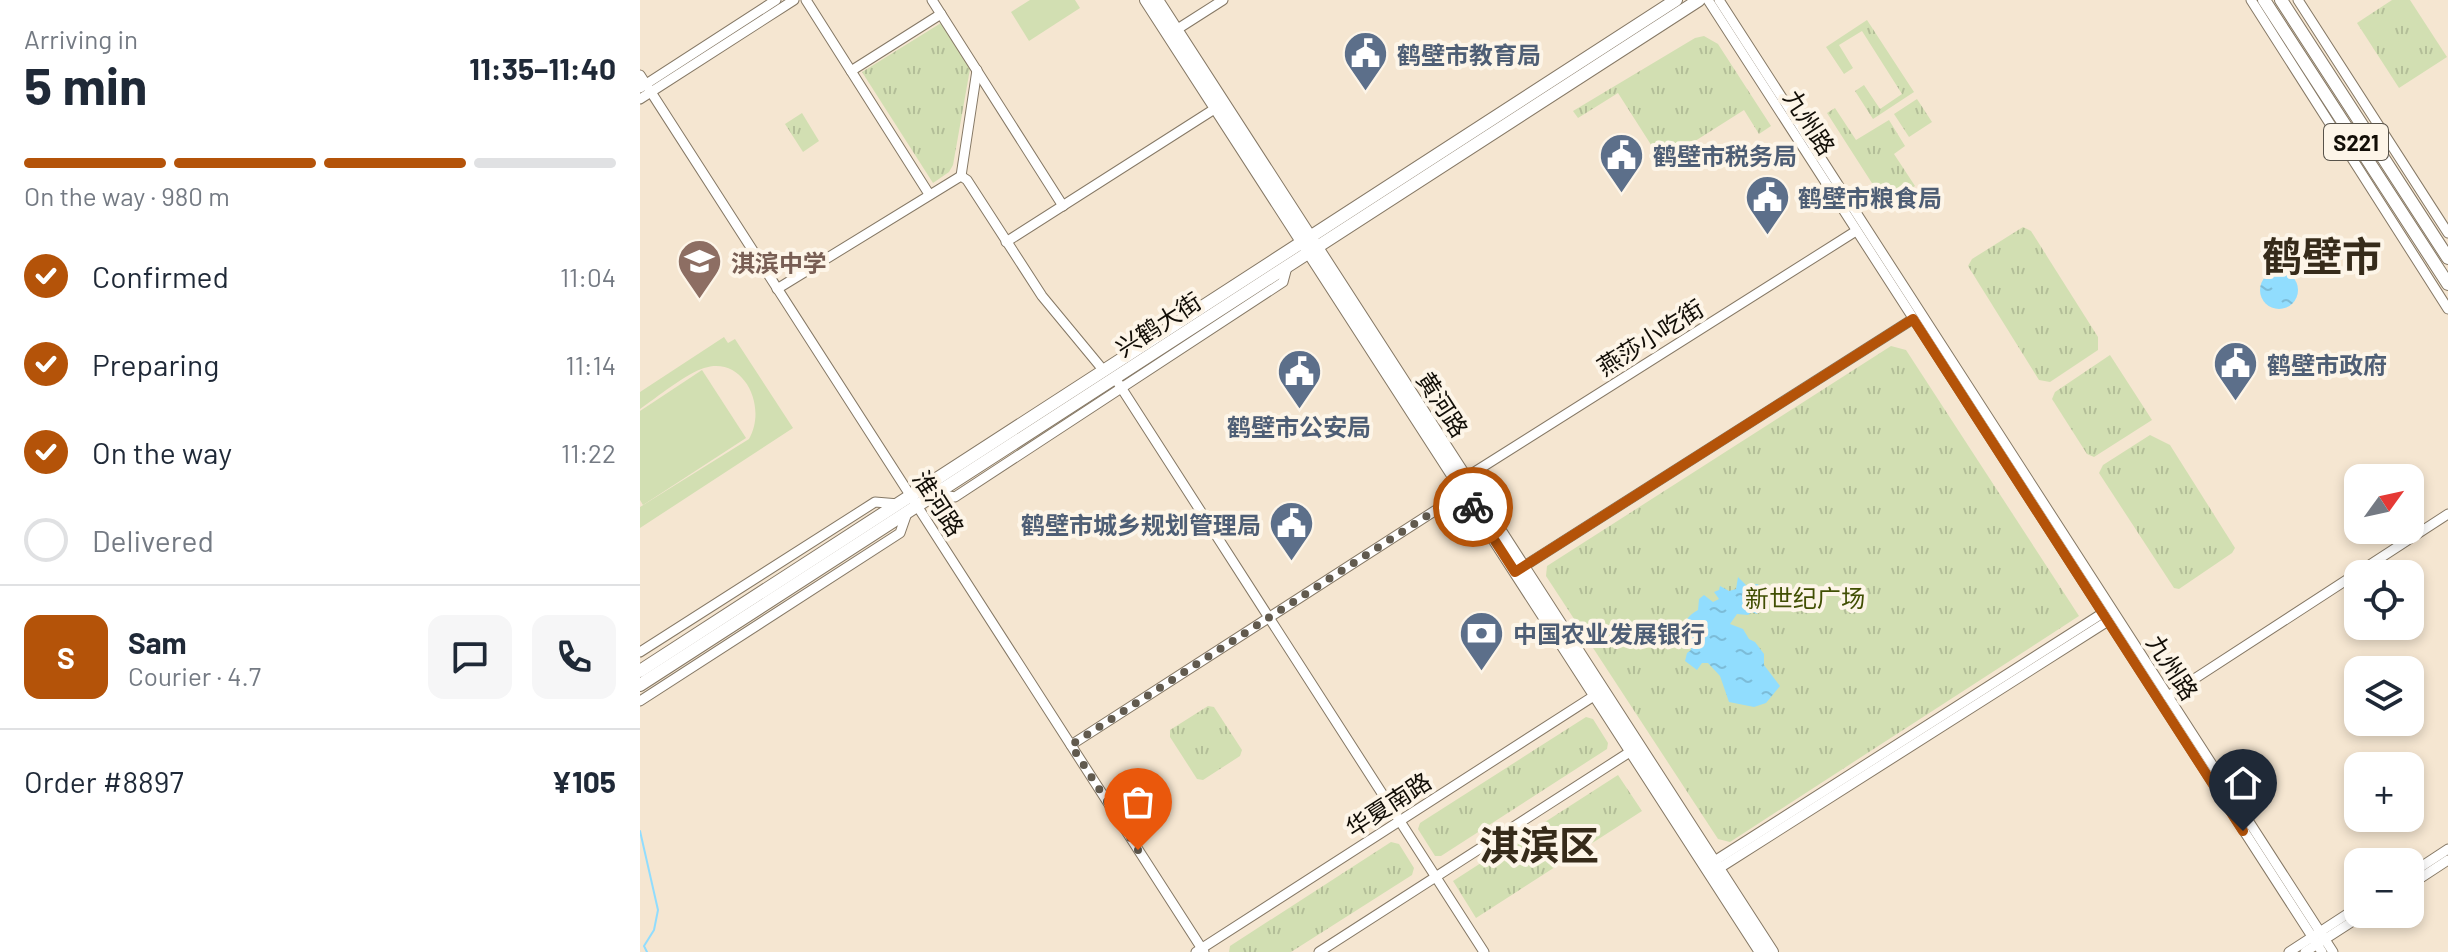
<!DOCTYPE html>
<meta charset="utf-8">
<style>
body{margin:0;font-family:Barlow,"Noto Sans SC",sans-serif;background:#f6f6f7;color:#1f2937;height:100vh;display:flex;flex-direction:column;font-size:30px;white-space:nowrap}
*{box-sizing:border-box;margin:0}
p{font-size:26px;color:#747a83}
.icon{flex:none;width:44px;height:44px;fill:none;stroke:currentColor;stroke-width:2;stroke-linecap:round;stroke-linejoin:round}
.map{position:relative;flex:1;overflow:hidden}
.panel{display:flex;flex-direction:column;background:#fff;width:640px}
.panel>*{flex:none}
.needle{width:52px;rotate:57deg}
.tools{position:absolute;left:1704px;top:464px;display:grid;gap:16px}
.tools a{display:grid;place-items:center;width:80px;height:80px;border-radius:16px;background:#fff;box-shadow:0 4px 12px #0003;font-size:40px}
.pin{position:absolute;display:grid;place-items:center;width:68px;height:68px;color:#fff;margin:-82px -34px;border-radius:50% 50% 50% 0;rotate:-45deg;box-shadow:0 0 8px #0007}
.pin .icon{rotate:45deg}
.courier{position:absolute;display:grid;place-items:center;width:80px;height:80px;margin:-40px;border:6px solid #b45309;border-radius:50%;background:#fff;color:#222;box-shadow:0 2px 10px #0007}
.headline em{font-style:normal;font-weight:700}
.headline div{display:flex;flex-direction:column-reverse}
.headline{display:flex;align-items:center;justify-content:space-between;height:136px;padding:0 24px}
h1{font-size:52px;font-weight:700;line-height:60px}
.bar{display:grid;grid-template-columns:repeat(4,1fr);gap:12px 8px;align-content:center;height:96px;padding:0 24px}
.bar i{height:10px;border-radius:6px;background:#e0e1e3}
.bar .active{background:#b45309}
.bar p{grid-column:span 4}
.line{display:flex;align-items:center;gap:20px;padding:0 24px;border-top:2px solid #e0e1e3}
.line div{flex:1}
.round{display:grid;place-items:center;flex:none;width:84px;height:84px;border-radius:16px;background:#f6f6f7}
ol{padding:0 24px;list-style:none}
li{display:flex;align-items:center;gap:24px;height:88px}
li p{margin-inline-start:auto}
li .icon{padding:8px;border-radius:50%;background:#b45309;color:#fff;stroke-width:4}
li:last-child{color:#747a83}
li i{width:44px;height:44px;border:4px solid #e0e1e3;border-radius:50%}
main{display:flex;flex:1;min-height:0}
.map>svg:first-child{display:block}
</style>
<main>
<section class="panel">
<div class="headline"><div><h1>5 min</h1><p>Arriving in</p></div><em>11:35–11:40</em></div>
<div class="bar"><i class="active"></i><i class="active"></i><i class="active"></i><i></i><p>On the way · 980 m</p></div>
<ol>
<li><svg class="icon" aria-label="check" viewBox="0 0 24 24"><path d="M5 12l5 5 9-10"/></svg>Confirmed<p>11:04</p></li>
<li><svg class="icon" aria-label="check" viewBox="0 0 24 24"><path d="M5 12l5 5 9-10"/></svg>Preparing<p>11:14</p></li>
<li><svg class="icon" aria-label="check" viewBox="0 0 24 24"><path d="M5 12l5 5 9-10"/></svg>On the way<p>11:22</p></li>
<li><i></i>Delivered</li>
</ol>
<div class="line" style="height:144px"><b class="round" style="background:#b45309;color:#fff">S</b><div><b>Sam</b><p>Courier · 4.7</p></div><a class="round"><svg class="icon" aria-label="chat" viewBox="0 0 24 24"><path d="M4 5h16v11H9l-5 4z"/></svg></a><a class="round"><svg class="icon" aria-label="phone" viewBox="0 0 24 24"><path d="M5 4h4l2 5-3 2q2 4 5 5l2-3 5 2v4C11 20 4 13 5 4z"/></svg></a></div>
<div class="line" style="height:104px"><div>Order #8897</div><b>¥105</b></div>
</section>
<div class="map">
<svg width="1808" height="952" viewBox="0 0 1808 952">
<defs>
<pattern id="grass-tufts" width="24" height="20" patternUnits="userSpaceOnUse" patternTransform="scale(2)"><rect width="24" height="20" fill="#d2dfb2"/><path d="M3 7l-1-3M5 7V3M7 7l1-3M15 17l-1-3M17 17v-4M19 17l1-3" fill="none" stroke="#b3be98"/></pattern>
<pattern id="water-ripples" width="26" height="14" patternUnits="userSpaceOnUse" patternTransform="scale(2)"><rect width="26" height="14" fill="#91ddfe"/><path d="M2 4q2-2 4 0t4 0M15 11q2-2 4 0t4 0" fill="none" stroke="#7cbcd8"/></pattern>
</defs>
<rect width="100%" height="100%" fill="#f5e6d1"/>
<g fill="url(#grass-tufts)">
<path d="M 1752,0 L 1770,0 L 1807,57 L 1759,88 L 1717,23 Z"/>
<path d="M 1227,20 L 1274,92 L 1233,119 L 1215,91 L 1224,85 L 1240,109 L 1262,94 L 1222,31 L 1199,45 L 1213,68 L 1204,74 L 1186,47 Z"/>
<path d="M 301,23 L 330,69 L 313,165 L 309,172 L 293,183 L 222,72 Z"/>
<path d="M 1064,36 L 1078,44 L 1131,126 L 1119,134 L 1104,110 L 1022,162 L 978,93 L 938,118 L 933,111 L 1055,38 Z"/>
<path d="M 1277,99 L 1292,122 L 1269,137 L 1254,114 Z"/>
<path d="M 1195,108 L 1216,140 L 1249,120 L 1265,146 L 1254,154 L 1275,186 L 1246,205 L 1187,113 Z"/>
<path d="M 162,113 L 179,141 L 163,152 L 145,124 Z"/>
<path d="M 1383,227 L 1391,231 L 1458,337 L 1458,350 L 1410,382 L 1399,380 L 1328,266 L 1332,259 Z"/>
<path d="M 1251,346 L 1266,350 L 1439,616 L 1090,842 L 1078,839 L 906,576 L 907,566 Z"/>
<path d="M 1470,355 L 1512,420 L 1454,457 L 1447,454 L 1412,399 L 1415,392 Z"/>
<path d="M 1510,435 L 1530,445 L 1595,548 L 1592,553 L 1539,589 L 1534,588 L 1459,473 L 1463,465 Z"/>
<path d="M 568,706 L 574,707 L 602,750 L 600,756 L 563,780 L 557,779 L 530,737 L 530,730 Z"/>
<path d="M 946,717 L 953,719 L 968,743 L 967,749 L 801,856 L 795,856 L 778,829 L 780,823 Z"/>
<path d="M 978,775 L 1002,811 L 836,918 L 813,881 Z"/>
<path d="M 751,842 L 759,844 L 774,868 L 772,875 L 651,952 L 589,952 L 590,946 Z"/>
</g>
<g fill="#d2dfb2">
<path d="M 390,0 L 435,0 L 440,8 L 389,41 L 371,12 Z"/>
<path d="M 84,337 L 88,343 L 95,339 L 153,428 L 0,528 L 0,507 L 109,439 C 128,406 103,355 64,368 C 47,373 16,398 0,409 L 0,392 Z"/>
<path d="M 62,370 L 106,438 L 3,505 L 0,500 L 0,411 Z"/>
</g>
<g fill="url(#water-ripples)">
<circle cx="1639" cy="290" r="19"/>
<path d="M 1098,577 L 1107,586 L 1117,584 L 1126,589 L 1124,594 L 1115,593 L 1117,604 L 1120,606 L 1117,614 L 1112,612 L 1108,615 L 1097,614 L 1090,624 L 1103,629 L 1109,639 L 1115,642 L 1124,654 L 1124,665 L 1140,686 L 1126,703 L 1114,707 L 1089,702 L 1080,676 L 1068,663 L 1062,663 L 1057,670 L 1045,661 L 1047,653 L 1051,650 C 1049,629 1036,623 1058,610 L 1059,599 L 1064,595 L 1073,602 L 1079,599 L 1074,592 L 1079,590 L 1080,586 L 1089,591 L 1096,589 Z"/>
</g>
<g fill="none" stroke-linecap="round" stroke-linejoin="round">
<path stroke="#91ddfe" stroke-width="2" d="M 0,831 L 18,910 L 14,930 L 4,946 L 7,952"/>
<defs>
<g id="minor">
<path d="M 166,0 L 289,194"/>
<path d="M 292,0 L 423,206"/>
<path d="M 1068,0 L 1682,952"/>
<path d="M 1079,0 L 1693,952"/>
<path d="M 1611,0 L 1808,309"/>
<path d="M 1658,0 L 1808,233"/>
<path d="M 536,30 L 583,0"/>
<path d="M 211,71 L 301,14"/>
<path d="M 0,75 L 564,952"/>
<path d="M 0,88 L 136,0"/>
<path d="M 0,99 L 154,0"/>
<path d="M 321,176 L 337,70"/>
<path d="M 366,242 L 576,108"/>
<path d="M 137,289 L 321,176 L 327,180 L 402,296 L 464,371"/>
<path d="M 475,378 L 844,952"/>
<path d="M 825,478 L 1216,231"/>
<path d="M 297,494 L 315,497 L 643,282 L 647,267"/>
<path d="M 878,570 L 1273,319"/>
<path d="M 0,652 L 235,502 L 259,504"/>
<path d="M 1528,696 L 1808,514"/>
<path d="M 0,701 L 260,533 L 267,513"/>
<path d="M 431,745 L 824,492"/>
<path d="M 1073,862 L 1463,613"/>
<path d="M 1078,869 L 1468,621"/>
<path d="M 1770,874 L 1808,849"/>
<path d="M 1770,885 L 1808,860"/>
<path d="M 556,952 L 960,692"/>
<path d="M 679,952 L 996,748"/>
<path d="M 1649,952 L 1718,907"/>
<path d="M 1665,952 L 1724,914"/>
</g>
<g id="major">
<path d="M 506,0 L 1121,952"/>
<path d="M 517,0 L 1132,952"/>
<path d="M 1624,0 L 1808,284"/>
<path d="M 1641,0 L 1808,258"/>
<path d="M 0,671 L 1036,0"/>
<path d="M 0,685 L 1059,0"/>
</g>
</defs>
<use href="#minor" stroke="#857865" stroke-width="11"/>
<use href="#major" stroke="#857865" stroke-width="14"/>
<use href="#minor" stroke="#fff" stroke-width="9"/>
<use href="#major" stroke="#fff" stroke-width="12"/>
</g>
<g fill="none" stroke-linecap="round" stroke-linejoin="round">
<path stroke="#615a4e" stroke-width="8" stroke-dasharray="0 14.4" d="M 498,850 L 431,745 L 824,492 L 833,507"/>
<path stroke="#b45309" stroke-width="10" d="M 833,507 L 875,572 L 1273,319 L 1603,831"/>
</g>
<defs>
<symbol id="civic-pin" viewBox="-11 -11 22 30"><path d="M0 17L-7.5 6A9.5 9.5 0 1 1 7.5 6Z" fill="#5c6f8a" stroke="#fdf5e8"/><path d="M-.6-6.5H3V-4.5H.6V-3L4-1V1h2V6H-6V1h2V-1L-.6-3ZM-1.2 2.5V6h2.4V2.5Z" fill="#fff"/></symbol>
<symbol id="school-pin" viewBox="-11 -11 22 30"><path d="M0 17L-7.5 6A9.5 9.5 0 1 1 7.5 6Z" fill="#8d6e63" stroke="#fdf5e8"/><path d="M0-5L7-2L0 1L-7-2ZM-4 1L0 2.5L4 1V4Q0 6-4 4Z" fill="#fff"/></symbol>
<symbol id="bank-pin" viewBox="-11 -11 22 30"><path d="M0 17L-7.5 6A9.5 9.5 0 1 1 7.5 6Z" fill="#5c6f8a" stroke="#fdf5e8"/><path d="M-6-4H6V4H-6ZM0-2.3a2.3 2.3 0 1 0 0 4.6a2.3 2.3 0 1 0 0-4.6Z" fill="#fff"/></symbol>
</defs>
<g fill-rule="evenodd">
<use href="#civic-pin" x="700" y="28" width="51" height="69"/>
<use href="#civic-pin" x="956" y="130" width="51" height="69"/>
<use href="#civic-pin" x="1102" y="172" width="51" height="69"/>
<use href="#school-pin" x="34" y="236" width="51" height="69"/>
<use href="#civic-pin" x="1570" y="338" width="51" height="69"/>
<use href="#civic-pin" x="634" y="346" width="51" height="69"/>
<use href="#civic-pin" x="626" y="498" width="51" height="69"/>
<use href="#bank-pin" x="816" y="608" width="51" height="69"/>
</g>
<g text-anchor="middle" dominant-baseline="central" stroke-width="8" stroke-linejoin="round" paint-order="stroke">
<rect fill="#fdf5e8" stroke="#58534a" stroke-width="2" x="1684" y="124" width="64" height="36" rx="6"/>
<g font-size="22" font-weight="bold" fill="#120e07">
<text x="1716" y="142">S221</text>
</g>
<g font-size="24" font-weight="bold" fill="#4e5e75" stroke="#fdf5e8" text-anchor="start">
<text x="757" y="54">鹤壁市教育局</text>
<text x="1013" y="155">鹤壁市税务局</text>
<text x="1158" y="197">鹤壁市粮食局</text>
<text x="1627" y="364">鹤壁市政府</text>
<text x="659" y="426" text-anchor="middle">鹤壁市公安局</text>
<text x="621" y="524" text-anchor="end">鹤壁市城乡规划管理局</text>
<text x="873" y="633">中国农业发展银行</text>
</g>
<g font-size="24" fill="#120e07" stroke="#fdf5e8">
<text transform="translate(1170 122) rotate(57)">九州路</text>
<text transform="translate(518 324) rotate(-33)">兴鹤大街</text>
<text transform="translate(1010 337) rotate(-32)">燕莎小吃街</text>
<text transform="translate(803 404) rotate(57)">黄河路</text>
<text transform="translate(299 503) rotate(57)">淮河路</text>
<text transform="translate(1533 667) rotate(57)">九州路</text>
<text transform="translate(748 804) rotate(-33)">华夏南路</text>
</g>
<g font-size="24" font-weight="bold" fill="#785e54" stroke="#fdf5e8" text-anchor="start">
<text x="91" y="262">淇滨中学</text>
</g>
<g font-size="24" fill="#414f03" stroke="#fdf5e8">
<text x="1165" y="597">新世纪广场</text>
</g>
<g font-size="40" font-weight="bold" fill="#362b1a" stroke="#fdf5e8">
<text x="1682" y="255">鹤壁市</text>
<text x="899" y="844">淇滨区</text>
</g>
</g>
</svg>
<div class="tools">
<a><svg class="needle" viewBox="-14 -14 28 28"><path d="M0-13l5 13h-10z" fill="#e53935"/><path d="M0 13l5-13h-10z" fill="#747a83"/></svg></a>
<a><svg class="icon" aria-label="locate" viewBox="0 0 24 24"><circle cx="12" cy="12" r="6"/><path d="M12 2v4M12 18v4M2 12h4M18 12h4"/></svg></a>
<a><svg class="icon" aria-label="layers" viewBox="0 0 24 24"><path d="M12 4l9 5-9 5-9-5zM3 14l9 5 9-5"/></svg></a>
<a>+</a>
<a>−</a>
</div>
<div class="pin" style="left:498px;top:850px;background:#ea580c"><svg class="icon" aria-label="bag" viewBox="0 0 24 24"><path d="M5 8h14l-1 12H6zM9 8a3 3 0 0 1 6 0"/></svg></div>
<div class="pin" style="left:1603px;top:831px;background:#1f2937"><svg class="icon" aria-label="home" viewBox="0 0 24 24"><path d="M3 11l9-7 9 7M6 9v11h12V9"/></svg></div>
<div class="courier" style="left:833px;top:507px"><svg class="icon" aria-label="bike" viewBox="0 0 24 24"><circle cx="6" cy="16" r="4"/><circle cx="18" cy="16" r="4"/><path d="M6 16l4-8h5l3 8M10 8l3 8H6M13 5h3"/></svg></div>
</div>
</main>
